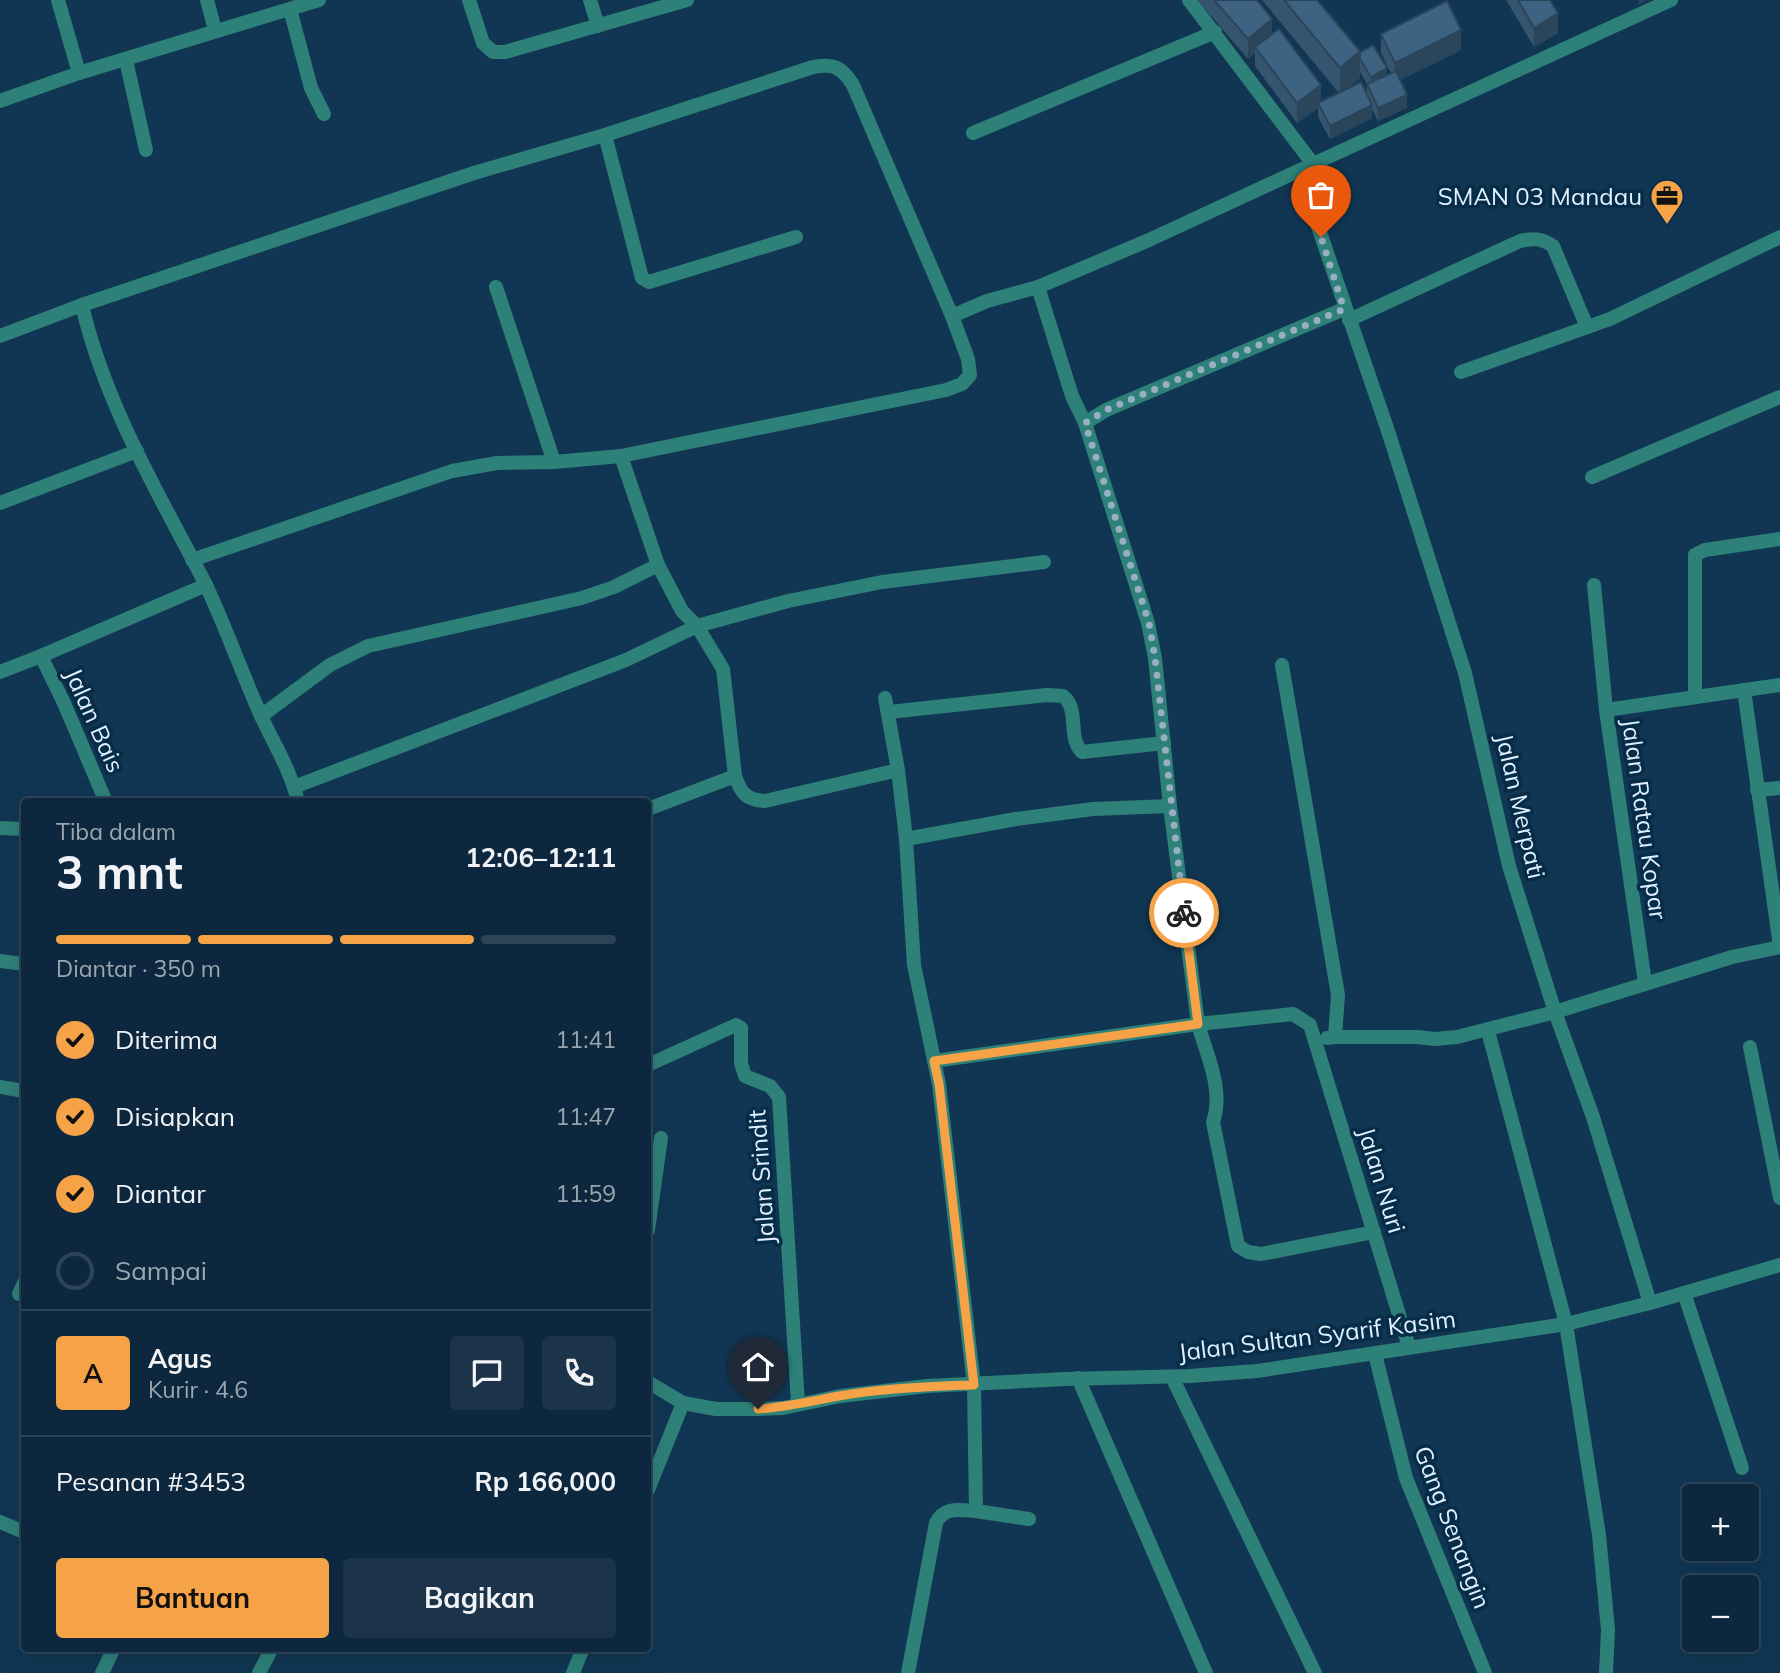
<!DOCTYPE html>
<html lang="id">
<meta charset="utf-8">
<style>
body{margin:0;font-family:Mulish,sans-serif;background:#1b3449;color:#f1f3f6;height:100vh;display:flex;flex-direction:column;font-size:26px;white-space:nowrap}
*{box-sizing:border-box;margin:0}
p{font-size:23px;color:#9aa6b0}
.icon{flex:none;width:38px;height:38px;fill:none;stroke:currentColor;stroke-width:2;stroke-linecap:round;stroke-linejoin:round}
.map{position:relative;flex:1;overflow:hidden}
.side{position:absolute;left:21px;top:798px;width:630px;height:854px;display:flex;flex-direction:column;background:#0d283e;border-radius:7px;box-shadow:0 7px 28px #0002,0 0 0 2px #2d4458}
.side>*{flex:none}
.fabs{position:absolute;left:1682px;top:1484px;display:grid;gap:14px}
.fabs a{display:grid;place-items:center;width:77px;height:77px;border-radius:7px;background:#0d283e;box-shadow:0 7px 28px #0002,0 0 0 2px #2d4458;font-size:35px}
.pin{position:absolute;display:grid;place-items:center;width:60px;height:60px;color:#fff;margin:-72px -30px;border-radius:50% 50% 50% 0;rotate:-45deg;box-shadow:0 0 7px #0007}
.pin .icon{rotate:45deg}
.courier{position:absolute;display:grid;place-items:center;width:70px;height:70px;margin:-35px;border:5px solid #f5a346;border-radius:50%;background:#fff;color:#222;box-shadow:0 2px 9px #0007}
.summary em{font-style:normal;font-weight:700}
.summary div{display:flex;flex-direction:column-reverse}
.summary{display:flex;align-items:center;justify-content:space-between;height:119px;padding:0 35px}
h1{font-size:46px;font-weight:700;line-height:52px}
.bar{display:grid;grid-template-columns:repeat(4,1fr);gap:10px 7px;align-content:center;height:84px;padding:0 35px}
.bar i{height:9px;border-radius:5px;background:#2d4458}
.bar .on{background:#f5a346}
.bar p{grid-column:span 4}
.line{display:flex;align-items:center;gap:18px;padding:0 35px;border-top:2px solid #2d4458}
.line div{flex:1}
.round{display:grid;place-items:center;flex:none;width:74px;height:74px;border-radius:7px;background:#1b3449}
ol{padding:0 35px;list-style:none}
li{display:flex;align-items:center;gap:21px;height:77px}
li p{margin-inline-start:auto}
li .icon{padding:7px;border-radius:50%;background:#f5a346;color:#111;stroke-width:4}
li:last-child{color:#9aa6b0}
li i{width:38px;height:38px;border:4px solid #2d4458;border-radius:50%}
.action{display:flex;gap:14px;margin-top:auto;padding:14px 35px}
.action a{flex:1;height:80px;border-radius:7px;background:#f5a346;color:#111;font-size:28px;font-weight:700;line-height:80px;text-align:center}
.action a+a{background:#1b3449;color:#f1f3f6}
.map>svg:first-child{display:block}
</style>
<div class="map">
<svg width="1780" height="1673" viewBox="0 0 1780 1673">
<rect width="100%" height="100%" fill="#113653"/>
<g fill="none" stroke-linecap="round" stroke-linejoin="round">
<g stroke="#2e8179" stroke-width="14">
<path d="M 58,0 L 79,73"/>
<path d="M 207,0 L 215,30"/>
<path d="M 469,0 L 483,43 L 493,52 L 505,52 L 687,0"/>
<path d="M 590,0 L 598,26"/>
<path d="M 1189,0 L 1313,164 L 1671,0"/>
<path d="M 290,9 L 311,88 L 324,114"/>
<path d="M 126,60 L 146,150"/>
<path d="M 0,101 L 79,73 L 319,0"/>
<path d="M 973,133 L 1215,32"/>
<path d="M 605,135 L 642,278 L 649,282 L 796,237"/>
<path d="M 1299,171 L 1388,431 L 1465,673 L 1509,866 L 1555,1012 L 1593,1117 L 1650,1303"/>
<path d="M 496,287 L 554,462"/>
<path d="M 1038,287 L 1072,396 L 1085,423 L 1106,410 L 1344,309"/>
<path d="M 1349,320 L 1520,241 C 1534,238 1541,238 1553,246 L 1587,327"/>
<path d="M 0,336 L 82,305 L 474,173 L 605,135 L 813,67 C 833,63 842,67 853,85 L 952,316 L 987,301 L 1038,287 L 1149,240 L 1313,164"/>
<path d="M 1461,372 L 1610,319 L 1780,237"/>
<path d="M 1085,423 L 1148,623 L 1155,658 L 1170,806 L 1198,1024 L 1293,1014 L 1310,1025 L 1409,1347"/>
<path d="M 621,456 L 658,565 L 682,611 L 697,626 L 723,669 L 735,776 L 648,809"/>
<path d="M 1592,477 L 1780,397"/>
<path d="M 0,503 L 137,451"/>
<path d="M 192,560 L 452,471 L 497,463 L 554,462 L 621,456 L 946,390 L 962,384 L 970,375 L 968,359 L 952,316"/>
<path d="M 206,585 C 226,628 242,673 261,716 C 274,744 291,771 298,802"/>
<path d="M 1594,585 L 1606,710"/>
<path d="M 41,656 L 64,703 L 106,802"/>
<path d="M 1282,665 L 1338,995 L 1335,1037 L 1327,1038"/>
<path d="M 0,672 L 41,656 L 206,585 C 160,496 105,405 82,305"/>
<path d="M 1744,690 L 1780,946"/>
<path d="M 1695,696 L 1695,555 L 1705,550 L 1780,539"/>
<path d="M 885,698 L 898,770 L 906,839 L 914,965 L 939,1084 L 974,1385 L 976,1511 C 960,1510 944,1506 936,1523 L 908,1673"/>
<path d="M 889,712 L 1047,695 L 1063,696 C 1080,709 1067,738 1082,752 L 1164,743"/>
<path d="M 261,716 L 330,665 L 368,646 L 582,598 L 614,587 L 658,565"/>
<path d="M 735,776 C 741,793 746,800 765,801 L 898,770"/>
<path d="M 294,787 L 626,660 L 697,626 L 788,601 L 882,582 L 1044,562"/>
<path d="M 1757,790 L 1780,788"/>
<path d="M 0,828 L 24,829"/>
<path d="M 906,839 L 1016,819 L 1093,809 L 1170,806"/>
<path d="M 0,961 L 24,964"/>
<path d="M 1645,983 L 1606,710 L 1780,685"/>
<path d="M 1488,1031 L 1566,1324 L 1599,1535 L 1608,1630 L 1606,1673"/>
<path d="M 1335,1037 L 1417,1037 L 1435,1039 L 1457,1037 L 1555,1012 L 1732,957 L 1780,947"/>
<path d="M 1750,1047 L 1780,1198"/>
<path d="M 934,1061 L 1198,1024 C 1207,1056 1224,1090 1213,1122 L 1238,1246 L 1248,1252 L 1261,1254 L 1374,1232"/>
<path d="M 648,1065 L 736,1025 L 741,1028 L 741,1063 L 745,1076 L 770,1086 L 779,1097 L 798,1404"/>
<path d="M 0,1087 L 24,1091"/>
<path d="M 648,1230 L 661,1138"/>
<path d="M 1684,1293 L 1742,1468"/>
<path d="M 19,1294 L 24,1283"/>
<path d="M 1375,1354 L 1406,1478 L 1485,1673"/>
<path d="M 1172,1377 L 1315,1673"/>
<path d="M 1078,1378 L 1206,1673"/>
<path d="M 648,1382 L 683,1403 L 716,1409 L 758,1409 L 783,1408 L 840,1396 L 927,1386 L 1065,1379 L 1190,1376 L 1257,1371 L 1566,1324 L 1650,1303 L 1780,1265"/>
<path d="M 648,1490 L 683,1403"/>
<path d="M 976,1511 L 1029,1519"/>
<path d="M 0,1522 L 24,1532"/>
<path d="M 102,1673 L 114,1648"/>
<path d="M 259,1673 L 272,1648"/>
<path d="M 573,1673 L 583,1648"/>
</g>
</g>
<g fill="#35546f" fill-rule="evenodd">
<path d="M 1199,0 L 1257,0 L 1272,34 L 1321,102 L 1339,93 L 1262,0 L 1317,0 L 1360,51 L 1387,75 L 1391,73 L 1381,53 L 1381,34 L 1461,50 L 1400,80 L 1407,108 L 1378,121 L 1372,109 L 1372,118 L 1330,139 L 1318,117 L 1318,108 L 1297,123 L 1255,66 L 1255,53 L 1248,59 L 1199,2 ZM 1360,72 L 1367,84 L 1367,94 L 1343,91 L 1360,78 Z"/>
<path d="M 1506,0 L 1550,0 L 1558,33 L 1534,47 Z"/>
</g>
<g fill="#2b455a">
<path d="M 1639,0 L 1646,0 L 1639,5 Z"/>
<path d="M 1558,13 L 1558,33 L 1534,47 L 1534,28 Z"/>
<path d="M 1272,19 L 1272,39 L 1255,47 L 1255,53 L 1248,59 L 1248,39 Z"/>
<path d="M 1461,30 L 1461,50 L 1395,82 L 1395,63 Z"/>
<path d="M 1360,51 L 1360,78 L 1340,94 L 1340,68 Z"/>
<path d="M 1387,68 L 1387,82 L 1371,91 L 1371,77 Z"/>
<path d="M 1321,85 L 1321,105 L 1318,103 L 1318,108 L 1297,123 L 1297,103 Z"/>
<path d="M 1407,95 L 1407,108 L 1378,121 L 1378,108 Z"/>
<path d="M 1372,105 L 1372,118 L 1330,139 L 1330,126 Z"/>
</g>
<g fill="#3e6281" stroke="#2b455a" stroke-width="2">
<path d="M 1214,0 L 1257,0 L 1272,19 L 1248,39 Z"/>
<path d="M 1284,0 L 1317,0 L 1360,51 L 1340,68 Z"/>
<path d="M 1518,0 L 1550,0 L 1558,13 L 1534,28 Z"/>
<path d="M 1447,1 L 1461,30 L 1395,63 L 1381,34 Z"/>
<path d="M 1279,29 L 1321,85 L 1297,103 L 1255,47 Z"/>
<path d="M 1373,45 L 1387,68 L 1371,77 L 1360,59 L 1360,52 Z"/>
<path d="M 1396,71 L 1407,95 L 1378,108 L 1367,84 Z"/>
<path d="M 1361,82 L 1372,105 L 1330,126 L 1318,103 Z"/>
</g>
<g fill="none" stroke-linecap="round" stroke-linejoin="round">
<path stroke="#98afc3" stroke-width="7" stroke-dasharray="0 12.6" d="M 1184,913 L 1155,658 L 1149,623 L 1085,423 L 1106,410 L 1344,309 L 1321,237"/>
<path stroke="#f5a346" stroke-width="9" d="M 758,1409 C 786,1407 812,1401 839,1396 C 883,1388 929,1386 974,1385 L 939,1084 L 934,1061 L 1198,1024 L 1184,913"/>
</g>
<defs>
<symbol id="office-pin" viewBox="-11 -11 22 30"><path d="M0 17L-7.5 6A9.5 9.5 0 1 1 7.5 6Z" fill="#f5a346" stroke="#062c48"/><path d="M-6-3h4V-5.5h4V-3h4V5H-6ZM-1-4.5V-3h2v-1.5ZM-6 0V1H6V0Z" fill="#111"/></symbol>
</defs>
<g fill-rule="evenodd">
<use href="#office-pin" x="1648" y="177" width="38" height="52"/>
</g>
<g text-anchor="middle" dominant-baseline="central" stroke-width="7" stroke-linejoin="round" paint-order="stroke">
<g font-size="24" fill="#e0f0ff" stroke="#062c48" text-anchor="end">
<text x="1642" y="196">SMAN 03 Mandau</text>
</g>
<g font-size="24" fill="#e0f0ff" stroke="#062c48">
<text transform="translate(95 720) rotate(66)">Jalan Bais</text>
<text transform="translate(1521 806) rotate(77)">Jalan Merpati</text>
<text transform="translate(1645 819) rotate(82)">Jalan Ratau Kopar</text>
<text transform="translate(761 1177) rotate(-94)">Jalan Srindit</text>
<text transform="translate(1382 1180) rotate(73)">Jalan Nuri</text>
<text transform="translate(1317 1335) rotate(-7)">Jalan Sultan Syarif Kasim</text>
<text transform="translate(1453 1527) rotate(69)">Gang Senangin</text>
</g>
</g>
</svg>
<div class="fabs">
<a>+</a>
<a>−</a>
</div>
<div class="pin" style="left:1321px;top:237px;background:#ea580c"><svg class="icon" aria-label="bag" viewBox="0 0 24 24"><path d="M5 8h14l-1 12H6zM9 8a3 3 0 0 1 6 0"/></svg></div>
<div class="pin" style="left:758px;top:1409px;background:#1f2937"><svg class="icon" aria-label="home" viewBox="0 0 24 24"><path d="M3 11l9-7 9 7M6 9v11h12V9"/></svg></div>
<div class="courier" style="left:1184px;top:913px"><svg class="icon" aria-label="bike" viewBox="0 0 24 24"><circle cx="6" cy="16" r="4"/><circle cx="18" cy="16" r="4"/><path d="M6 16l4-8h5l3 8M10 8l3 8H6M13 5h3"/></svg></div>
<section class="side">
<div class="summary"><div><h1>3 mnt</h1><p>Tiba dalam</p></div><em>12:06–12:11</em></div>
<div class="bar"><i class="on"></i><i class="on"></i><i class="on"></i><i></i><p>Diantar · 350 m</p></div>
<ol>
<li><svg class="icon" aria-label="check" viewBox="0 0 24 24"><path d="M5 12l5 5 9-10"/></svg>Diterima<p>11:41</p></li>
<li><svg class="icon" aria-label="check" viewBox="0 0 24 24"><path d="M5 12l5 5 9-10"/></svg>Disiapkan<p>11:47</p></li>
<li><svg class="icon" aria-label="check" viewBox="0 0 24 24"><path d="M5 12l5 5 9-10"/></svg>Diantar<p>11:59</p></li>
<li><i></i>Sampai</li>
</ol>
<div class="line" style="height:126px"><b class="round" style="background:#f5a346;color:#111">A</b><div><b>Agus</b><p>Kurir · 4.6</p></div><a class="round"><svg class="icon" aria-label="chat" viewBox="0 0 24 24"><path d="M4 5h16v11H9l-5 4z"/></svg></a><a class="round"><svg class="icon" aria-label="phone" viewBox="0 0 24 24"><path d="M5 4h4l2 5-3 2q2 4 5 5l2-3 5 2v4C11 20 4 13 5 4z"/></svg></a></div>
<div class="line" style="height:91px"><div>Pesanan #3453</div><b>Rp 166,000</b></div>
<div class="action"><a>Bantuan</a><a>Bagikan</a></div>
</section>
</div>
